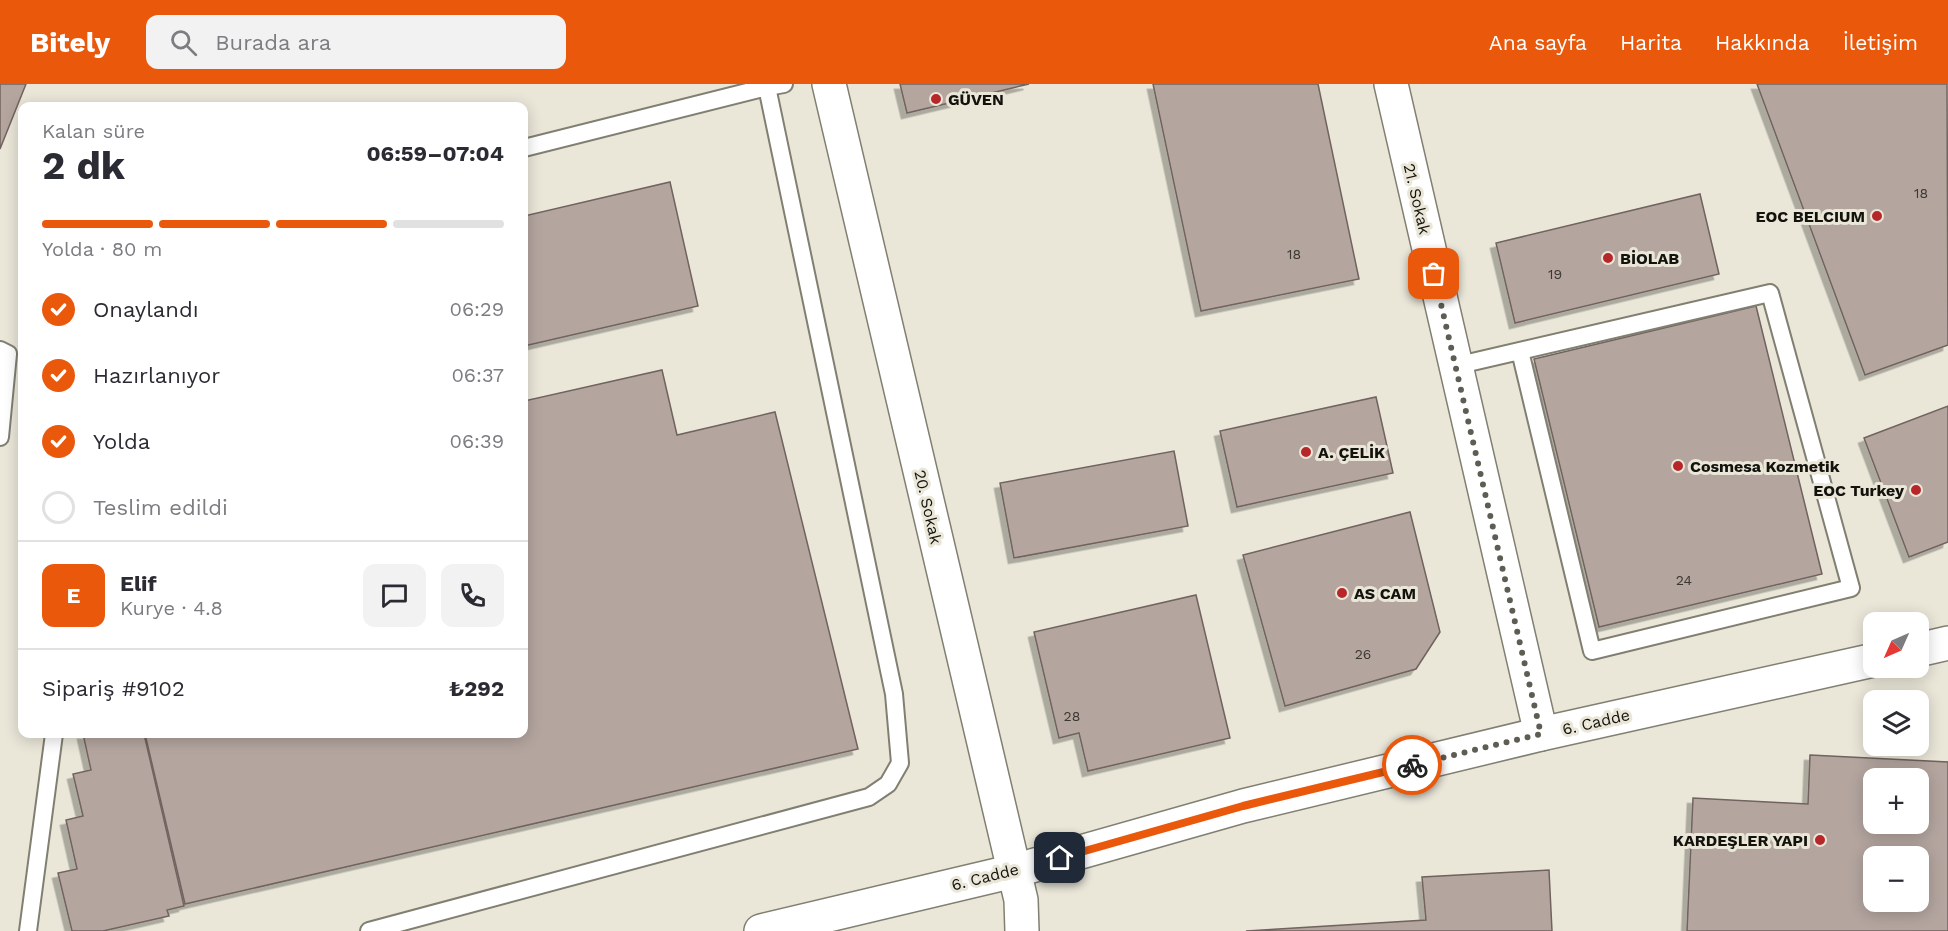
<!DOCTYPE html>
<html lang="tr">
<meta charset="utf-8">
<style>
body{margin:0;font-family:"Work Sans",sans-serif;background:#f2f2f3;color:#2b2b33;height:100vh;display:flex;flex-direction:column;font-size:22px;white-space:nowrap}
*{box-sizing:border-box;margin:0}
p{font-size:20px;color:#7c7c81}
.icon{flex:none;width:33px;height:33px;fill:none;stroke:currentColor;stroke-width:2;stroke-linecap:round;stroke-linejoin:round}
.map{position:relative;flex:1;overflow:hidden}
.drawer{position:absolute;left:18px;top:18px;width:510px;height:636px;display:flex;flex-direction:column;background:#fff;border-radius:12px;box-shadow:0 3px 15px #0003}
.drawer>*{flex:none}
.needle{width:39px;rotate:225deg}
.buttons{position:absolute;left:1863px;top:528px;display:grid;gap:12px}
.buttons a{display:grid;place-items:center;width:66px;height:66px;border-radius:12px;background:#fff;box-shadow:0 3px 15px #0003;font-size:30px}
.pin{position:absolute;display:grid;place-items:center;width:51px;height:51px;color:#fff;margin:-26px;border-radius:12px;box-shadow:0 3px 9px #0006}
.courier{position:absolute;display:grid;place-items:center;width:60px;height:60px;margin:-30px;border:4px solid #ea580c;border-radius:50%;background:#fff;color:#222;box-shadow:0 2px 8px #0007}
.head em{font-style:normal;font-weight:700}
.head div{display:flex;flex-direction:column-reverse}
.head{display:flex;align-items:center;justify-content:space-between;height:102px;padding:0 24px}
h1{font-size:39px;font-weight:700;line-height:45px}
.bar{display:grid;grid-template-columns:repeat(4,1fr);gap:9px 6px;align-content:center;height:72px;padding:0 24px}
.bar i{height:8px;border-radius:4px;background:#e1e1e2}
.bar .on{background:#ea580c}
.bar p{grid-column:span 4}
.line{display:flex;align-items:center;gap:15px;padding:0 24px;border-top:2px solid #e1e1e2}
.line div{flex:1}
.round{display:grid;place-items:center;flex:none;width:63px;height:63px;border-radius:12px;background:#f2f2f3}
ol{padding:0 24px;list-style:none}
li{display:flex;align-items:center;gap:18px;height:66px}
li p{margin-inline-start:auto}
li .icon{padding:6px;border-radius:50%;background:#ea580c;color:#fff;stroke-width:4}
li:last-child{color:#7c7c81}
li i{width:33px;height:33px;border:3px solid #e1e1e2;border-radius:50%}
header{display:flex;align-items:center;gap:36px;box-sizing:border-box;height:84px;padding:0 30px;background:#ea580c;color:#fff}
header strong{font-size:28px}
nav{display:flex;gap:33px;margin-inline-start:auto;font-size:21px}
.search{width:420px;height:54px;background:#f2f2f3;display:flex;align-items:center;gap:15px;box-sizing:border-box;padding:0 21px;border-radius:12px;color:#7c7c81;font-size:22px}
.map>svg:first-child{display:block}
</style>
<header>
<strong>Bitely</strong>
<div class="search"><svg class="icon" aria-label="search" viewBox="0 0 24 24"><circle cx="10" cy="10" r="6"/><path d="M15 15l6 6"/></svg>Burada ara</div>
<nav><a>Ana sayfa</a><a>Harita</a><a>Hakkında</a><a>İletişim</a></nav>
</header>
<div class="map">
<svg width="1948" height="847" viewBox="0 0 1948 847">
<defs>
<filter id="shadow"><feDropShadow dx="-5.5" dy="5.5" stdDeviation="0" flood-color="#0004"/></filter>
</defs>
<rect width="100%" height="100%" fill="#eae7d9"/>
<g fill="#b4a59f" stroke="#71635f" stroke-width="1.5" fill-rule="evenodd" filter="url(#shadow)">
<path d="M 0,0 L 26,0 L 0,65 Z"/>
<path d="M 900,0 L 1029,0 L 907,29 Z"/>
<path d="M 1153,0 L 1318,0 L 1359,195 L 1201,227 Z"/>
<path d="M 1757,0 L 1947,0 L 1948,261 L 1865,291 Z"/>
<path d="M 670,98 L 698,222 L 524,262 L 524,132 Z"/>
<path d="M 1700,110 L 1719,190 L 1515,239 L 1496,159 Z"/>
<path d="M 1756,222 L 1822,490 L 1599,543 L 1534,275 Z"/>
<path d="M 662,286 L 677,351 L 775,328 L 858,665 L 185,820 L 145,650 L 524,650 L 524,317 Z"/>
<path d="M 1376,313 L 1393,389 L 1237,423 L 1220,347 Z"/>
<path d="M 1948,322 L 1948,458 L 1909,473 L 1864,354 Z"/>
<path d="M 1174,367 L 1188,442 L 1014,474 L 1000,399 Z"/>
<path d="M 1410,428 L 1440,548 L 1416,585 L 1285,622 L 1243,471 Z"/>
<path d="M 1196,511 L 1230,654 L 1088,687 L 1079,649 L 1059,654 L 1034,548 Z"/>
<path d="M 83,650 L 144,650 L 184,822 L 167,826 L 169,832 L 103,847 L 72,847 L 58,789 L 77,785 L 66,736 L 83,732 L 73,690 L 91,686 Z"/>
<path d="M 1810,671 L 1948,678 L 1948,847 L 1687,847 L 1693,714 L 1808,720 ZM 1874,694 L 1918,694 L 1918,740 L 1874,740 ZM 1874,772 L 1918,772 L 1918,818 L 1874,818 Z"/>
<path d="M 1549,786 L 1552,847 L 1246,847 L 1426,836 L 1422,793 Z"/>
</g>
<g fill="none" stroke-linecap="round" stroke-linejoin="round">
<defs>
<g id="lane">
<path d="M 767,3 L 784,0"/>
<path d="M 0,266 L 8,270 L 0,353"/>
<path d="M 1455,282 L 1770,209 L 1851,504 L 1592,567 L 1520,267"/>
<path d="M 28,847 L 54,650"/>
<path d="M 369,847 L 869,713 L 888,700 L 900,679 L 894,610 L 767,3 L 524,64"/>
</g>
<g id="street">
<path d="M 829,0 L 1021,816 L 1022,847"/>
<path d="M 1391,0 L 1541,650"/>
</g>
<g id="secondary">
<path d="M 1918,566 L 1948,559"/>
<path d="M 761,847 L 1014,787 L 1243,722 L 1541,650 L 1874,576"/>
</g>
</defs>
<use href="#lane" stroke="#817f72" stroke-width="20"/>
<use href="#street" stroke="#817f72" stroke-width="36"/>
<use href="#secondary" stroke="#817f72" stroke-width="36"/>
<use href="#lane" stroke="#fff" stroke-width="16"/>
<use href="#street" stroke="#fff" stroke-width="33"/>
<use href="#secondary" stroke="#fff" stroke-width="33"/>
</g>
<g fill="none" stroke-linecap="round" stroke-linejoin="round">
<path stroke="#5e5d54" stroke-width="6" stroke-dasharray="0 10.8" d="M 1412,681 L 1541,650 L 1434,190"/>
<path stroke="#ea580c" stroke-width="8" d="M 1060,774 L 1243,722 L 1412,681"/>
</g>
<g fill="#b7272a" stroke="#eae7d9" stroke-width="2">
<circle cx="936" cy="15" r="6"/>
<circle cx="1877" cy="132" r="6"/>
<circle cx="1608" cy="174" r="6"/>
<circle cx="1306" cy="368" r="6"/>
<circle cx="1678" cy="382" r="6"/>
<circle cx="1916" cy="406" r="6"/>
<circle cx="1342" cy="509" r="6"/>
<circle cx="1820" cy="756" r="6"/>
</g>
<g text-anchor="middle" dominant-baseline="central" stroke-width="6" stroke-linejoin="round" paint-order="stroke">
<g font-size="14" fill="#3b3732">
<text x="1921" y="109">18</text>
<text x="1294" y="170">18</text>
<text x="1555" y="190">19</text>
<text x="1684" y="496">24</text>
<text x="1363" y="570">26</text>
<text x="1072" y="632">28</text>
</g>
<g font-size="16" font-weight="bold" fill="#13120d" stroke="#eae7d9" text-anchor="start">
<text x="948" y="15">GÜVEN</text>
<text x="1865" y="132" text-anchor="end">EOC BELCIUM</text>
<text x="1620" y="174">BİOLAB</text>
<text x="1318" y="368">A. ÇELİK</text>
<text x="1690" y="382">Cosmesa Kozmetik</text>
<text x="1904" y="406" text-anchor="end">EOC Turkey</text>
<text x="1354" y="509">AS CAM</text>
<text x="1808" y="756" text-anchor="end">KARDEŞLER YAPI</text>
</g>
<g font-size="16" fill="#13120d" stroke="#eae7d9">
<text transform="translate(1417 115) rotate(77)">21. Sokak</text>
<text transform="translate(928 423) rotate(77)">20. Sokak</text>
<text transform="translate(1596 638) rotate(-13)">6. Cadde</text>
<text transform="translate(985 793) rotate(-14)">6. Cadde</text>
</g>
</g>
</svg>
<div class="buttons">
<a><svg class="needle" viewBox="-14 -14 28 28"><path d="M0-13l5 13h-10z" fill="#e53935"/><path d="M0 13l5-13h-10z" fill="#7c7c81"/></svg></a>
<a><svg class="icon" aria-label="layers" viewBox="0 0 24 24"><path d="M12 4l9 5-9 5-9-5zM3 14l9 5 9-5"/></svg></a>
<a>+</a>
<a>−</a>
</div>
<div class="pin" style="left:1434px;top:190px;background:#ea580c"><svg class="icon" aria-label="bag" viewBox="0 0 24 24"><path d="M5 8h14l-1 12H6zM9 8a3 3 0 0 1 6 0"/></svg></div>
<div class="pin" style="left:1060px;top:774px;background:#1f2937"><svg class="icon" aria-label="home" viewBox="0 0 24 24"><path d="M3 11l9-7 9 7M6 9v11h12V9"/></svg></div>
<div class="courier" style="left:1412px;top:681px"><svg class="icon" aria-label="bike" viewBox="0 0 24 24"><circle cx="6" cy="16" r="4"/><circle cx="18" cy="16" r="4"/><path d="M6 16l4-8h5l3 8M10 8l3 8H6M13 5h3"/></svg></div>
<section class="drawer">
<div class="head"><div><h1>2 dk</h1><p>Kalan süre</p></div><em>06:59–07:04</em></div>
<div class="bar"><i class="on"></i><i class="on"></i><i class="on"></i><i></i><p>Yolda · 80 m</p></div>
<ol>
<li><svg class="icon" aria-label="check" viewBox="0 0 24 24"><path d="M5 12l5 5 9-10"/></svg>Onaylandı<p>06:29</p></li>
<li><svg class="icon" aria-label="check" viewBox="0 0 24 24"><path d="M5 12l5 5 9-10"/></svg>Hazırlanıyor<p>06:37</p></li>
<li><svg class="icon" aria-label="check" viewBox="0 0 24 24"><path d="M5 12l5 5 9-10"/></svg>Yolda<p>06:39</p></li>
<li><i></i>Teslim edildi</li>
</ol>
<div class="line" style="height:108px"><b class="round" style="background:#ea580c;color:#fff">E</b><div><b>Elif</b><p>Kurye · 4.8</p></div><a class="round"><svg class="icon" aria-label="chat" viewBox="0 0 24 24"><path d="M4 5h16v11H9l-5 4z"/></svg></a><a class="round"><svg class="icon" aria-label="phone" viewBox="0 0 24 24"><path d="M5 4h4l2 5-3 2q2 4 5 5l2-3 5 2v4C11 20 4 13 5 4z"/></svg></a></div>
<div class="line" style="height:78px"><div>Sipariş #9102</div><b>₺292</b></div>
</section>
</div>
